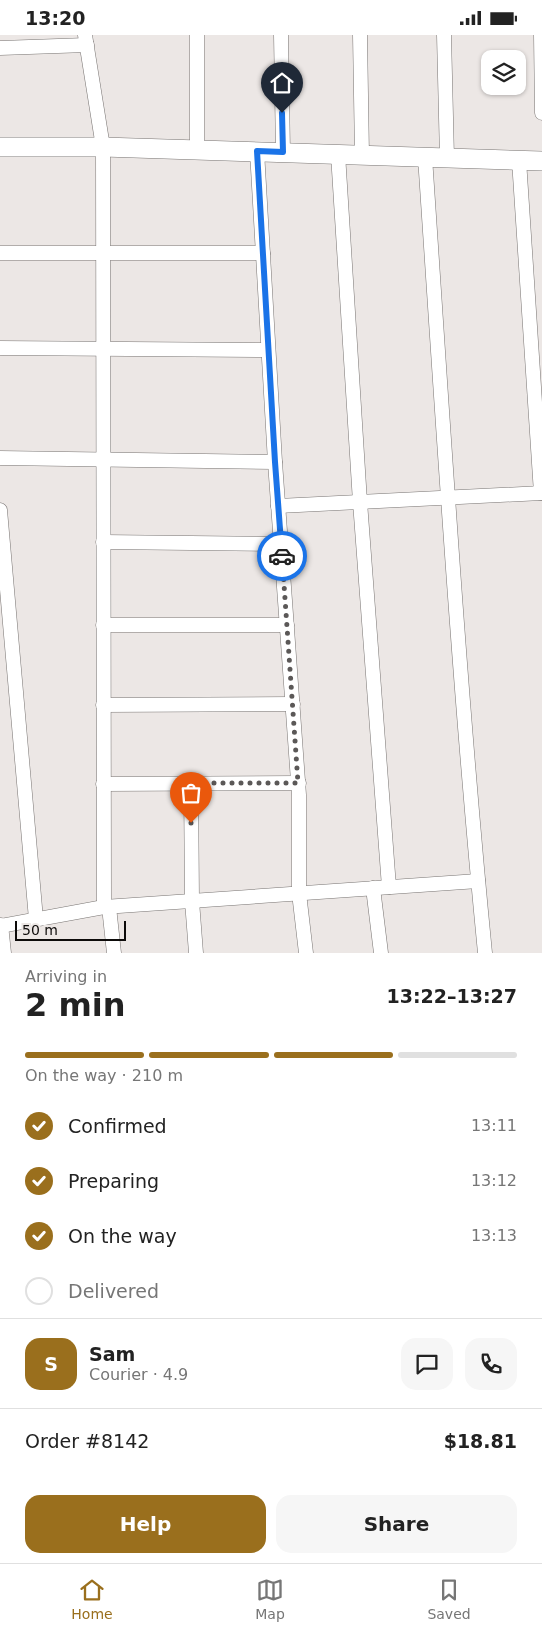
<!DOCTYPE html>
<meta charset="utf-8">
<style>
body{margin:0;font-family:"DejaVu Sans",sans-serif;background:#f6f6f6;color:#222;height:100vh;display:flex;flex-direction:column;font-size:19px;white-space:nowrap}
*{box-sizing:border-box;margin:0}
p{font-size:16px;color:#767676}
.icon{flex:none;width:28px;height:28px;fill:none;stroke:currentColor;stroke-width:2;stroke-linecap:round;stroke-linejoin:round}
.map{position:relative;height:918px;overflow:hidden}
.panel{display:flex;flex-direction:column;background:#fff;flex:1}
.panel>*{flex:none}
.tools{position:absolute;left:481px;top:15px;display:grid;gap:10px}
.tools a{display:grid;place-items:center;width:45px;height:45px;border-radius:10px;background:#fff;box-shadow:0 1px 4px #0004;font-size:25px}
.scale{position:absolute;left:15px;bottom:12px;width:111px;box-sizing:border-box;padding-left:5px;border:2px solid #0d0b0a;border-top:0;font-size:14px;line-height:18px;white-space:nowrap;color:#0d0b0a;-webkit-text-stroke:4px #ece7e5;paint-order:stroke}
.pin{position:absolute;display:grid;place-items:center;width:42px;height:42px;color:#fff;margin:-51px -21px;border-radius:50% 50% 50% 0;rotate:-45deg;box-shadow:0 0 5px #0007}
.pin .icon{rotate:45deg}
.courier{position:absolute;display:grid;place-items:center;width:50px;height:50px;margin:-25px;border:4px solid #1a73e8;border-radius:50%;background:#fff;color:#222;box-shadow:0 1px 6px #0007}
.summary em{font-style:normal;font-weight:800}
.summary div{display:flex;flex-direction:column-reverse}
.summary{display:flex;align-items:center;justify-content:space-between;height:85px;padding:0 25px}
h1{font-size:32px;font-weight:800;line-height:38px}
.bar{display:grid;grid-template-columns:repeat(4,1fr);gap:8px 5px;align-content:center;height:60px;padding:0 25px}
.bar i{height:6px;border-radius:4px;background:#e0e0e0}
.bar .on{background:#9a6f1d}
.bar p{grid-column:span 4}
.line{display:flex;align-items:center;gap:12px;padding:0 25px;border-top:1px solid #e0e0e0}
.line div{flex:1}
.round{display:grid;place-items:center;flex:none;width:52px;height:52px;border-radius:15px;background:#f6f6f6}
ol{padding:0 25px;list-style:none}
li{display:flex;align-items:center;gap:15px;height:55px}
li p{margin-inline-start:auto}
li .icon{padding:5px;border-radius:50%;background:#9a6f1d;color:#fff;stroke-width:4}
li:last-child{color:#767676}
li i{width:28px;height:28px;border:2px solid #e0e0e0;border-radius:50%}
.cta{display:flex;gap:10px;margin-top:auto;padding:10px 25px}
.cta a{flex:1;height:58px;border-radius:15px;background:#9a6f1d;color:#fff;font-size:20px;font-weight:800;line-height:58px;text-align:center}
.cta a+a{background:#f6f6f6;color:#222}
.status{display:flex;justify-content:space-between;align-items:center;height:35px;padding:0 25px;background:#fff;direction:ltr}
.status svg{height:14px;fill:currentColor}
.tabs{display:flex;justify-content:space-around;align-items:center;height:70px;border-top:1px solid #e0e0e0;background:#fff;font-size:14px;color:#767676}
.tabs a{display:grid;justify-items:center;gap:2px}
.tabs .on{color:#9a6f1d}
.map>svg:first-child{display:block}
</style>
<div class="status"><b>13:20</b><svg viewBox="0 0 49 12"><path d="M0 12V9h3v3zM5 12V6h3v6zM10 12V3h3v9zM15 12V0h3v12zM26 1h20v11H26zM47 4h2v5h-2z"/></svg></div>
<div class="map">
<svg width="542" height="918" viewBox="0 0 542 918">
<rect width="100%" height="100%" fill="#ece7e5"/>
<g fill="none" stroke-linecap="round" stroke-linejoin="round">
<defs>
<g id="street">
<path d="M 85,0 L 103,112 L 104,872"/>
<path d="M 281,0 L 283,117"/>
<path d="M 360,0 L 362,120"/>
<path d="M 444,0 L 447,123"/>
<path d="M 541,0 L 542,78"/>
<path d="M 0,13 L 87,10"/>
<path d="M 197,115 L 197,0"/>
<path d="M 257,116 L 275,427 L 299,760 L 299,858 L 306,918"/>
<path d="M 338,119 L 360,467 L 389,852"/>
<path d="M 425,122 C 443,387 459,653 485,918"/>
<path d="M 519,125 L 541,458"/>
<path d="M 0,218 L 263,218"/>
<path d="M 0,313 L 268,315"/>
<path d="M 0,423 L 275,427"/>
<path d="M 278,471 L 542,458"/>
<path d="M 0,475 L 36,884"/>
<path d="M 103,507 L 281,509"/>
<path d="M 103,590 L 287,590"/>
<path d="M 103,670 L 293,669"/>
<path d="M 191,748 L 192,866 L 196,918"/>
<path d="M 103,749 L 299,748"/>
<path d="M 373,853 L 381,918"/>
<path d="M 109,872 L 114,918"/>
<path d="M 1,890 L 4,918"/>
<path d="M 0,891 L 104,872 L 478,846"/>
</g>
<path id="secondary" d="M 0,112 L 103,112 L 542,126"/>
</defs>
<use href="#street" stroke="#787472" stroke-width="15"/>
<use href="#secondary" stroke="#787472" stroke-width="20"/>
<use href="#street" stroke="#fff" stroke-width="14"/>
<use href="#secondary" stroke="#fff" stroke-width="19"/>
</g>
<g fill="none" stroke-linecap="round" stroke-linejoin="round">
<path stroke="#5b5857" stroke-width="5" stroke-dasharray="0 9" d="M 191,788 L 191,748 L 298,748 L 282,521"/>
<path stroke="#1a73e8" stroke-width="6" d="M 282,521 L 275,427 L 257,116 L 283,117 L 282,78"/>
</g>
</svg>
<div class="tools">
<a><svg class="icon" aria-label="layers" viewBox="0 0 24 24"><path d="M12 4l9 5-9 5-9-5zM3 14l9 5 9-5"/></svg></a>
</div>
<div class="scale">50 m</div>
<div class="pin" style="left:191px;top:788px;background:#ea580c"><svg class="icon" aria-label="bag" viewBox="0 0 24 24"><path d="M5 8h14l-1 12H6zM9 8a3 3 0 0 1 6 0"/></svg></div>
<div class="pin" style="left:282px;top:78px;background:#1f2937"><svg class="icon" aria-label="home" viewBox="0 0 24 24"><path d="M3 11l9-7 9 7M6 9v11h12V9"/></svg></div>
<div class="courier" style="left:282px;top:521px"><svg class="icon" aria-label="car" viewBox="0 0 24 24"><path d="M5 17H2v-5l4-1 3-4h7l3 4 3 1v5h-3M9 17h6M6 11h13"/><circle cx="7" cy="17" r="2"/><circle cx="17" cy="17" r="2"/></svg></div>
</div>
<section class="panel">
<div class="summary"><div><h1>2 min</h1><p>Arriving in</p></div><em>13:22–13:27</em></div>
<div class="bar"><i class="on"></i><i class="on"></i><i class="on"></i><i></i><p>On the way · 210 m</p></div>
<ol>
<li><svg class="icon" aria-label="check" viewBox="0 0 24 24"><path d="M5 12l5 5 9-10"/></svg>Confirmed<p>13:11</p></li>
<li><svg class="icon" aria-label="check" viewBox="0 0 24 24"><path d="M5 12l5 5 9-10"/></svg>Preparing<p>13:12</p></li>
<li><svg class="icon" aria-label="check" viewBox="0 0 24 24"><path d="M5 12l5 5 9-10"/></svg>On the way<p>13:13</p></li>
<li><i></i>Delivered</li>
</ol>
<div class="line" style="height:90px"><b class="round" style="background:#9a6f1d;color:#fff">S</b><div><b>Sam</b><p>Courier · 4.9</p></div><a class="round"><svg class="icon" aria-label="chat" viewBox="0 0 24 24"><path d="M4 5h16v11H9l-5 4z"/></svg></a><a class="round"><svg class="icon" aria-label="phone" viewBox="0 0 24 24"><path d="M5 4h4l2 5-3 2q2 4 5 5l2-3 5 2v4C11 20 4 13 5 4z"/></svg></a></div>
<div class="line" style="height:65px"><div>Order #8142</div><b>$18.81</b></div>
<div class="cta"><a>Help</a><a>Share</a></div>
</section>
<nav class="tabs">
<a class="on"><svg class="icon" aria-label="home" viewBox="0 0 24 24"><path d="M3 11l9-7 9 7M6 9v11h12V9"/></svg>Home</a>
<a><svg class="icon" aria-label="map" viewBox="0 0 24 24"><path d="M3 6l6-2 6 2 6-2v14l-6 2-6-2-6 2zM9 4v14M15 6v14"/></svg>Map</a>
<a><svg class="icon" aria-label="saved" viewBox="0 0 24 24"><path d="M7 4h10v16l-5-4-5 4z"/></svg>Saved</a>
</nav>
